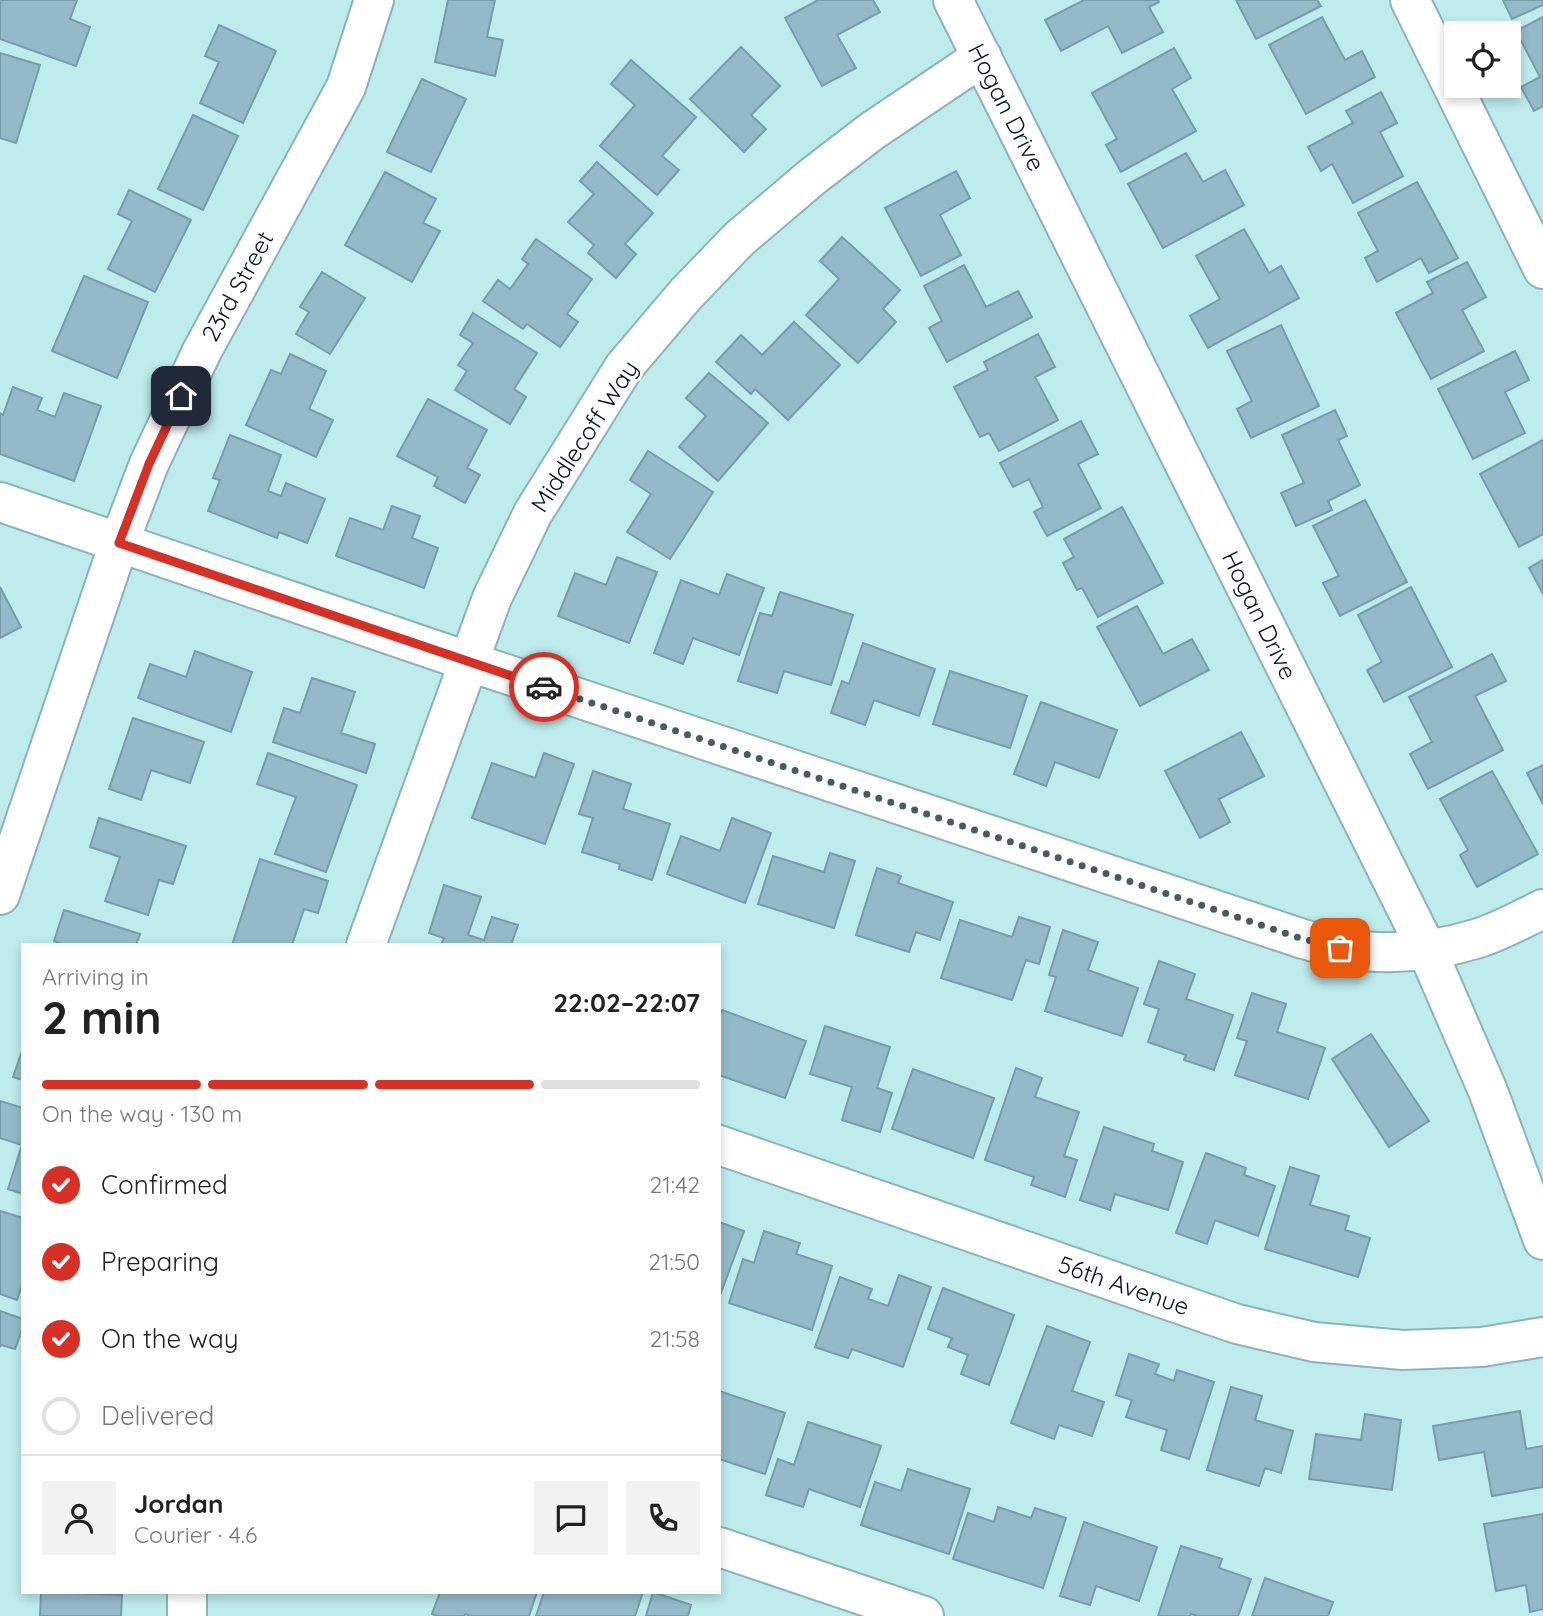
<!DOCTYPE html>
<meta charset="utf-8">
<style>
body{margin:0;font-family:Quicksand,sans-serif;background:#f2f2f2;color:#222;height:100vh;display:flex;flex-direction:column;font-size:26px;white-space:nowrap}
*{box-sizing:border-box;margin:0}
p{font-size:23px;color:#767676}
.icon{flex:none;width:38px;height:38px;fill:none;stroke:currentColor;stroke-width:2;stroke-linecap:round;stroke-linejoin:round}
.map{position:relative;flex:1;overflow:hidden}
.drawer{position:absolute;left:21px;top:943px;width:700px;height:651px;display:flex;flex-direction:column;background:#fff;border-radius:0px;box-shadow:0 4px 10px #0003}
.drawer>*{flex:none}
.controls{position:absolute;left:1444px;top:21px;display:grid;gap:14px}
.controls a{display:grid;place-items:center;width:77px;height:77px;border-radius:0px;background:#fff;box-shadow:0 4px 10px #0003;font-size:35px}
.pin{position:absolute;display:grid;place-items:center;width:60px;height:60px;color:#fff;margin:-30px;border-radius:14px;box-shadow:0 4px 10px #0006}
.courier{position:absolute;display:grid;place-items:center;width:70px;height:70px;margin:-35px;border:5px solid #d93025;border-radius:50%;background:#fff;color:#222;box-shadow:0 2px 9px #0007}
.head em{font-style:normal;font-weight:700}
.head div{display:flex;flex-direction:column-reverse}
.head{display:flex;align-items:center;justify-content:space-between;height:119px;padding:0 21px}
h1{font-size:46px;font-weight:700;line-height:52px}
.bar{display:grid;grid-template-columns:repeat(4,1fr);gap:10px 7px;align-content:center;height:84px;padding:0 21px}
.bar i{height:9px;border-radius:5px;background:#e0e0e0}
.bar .current{background:#d93025}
.bar p{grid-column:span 4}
.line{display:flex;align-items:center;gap:18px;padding:0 21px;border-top:2px solid #e0e0e0}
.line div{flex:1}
.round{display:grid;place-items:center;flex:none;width:74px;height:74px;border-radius:0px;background:#f2f2f2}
ol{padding:0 21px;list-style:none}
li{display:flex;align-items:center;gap:21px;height:77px}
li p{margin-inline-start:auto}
li .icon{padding:7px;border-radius:50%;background:#d93025;color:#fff;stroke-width:4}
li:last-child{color:#767676}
li i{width:38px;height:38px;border:4px solid #e0e0e0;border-radius:50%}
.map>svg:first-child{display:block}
</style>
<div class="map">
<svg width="1543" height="1616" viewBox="0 0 1543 1616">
<rect width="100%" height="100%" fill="#beebec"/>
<g fill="#94bac9" stroke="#779dab" stroke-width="2">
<path d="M 0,0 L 77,0 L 70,19 L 90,27 L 76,66 L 0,39 Z"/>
<path d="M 448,0 L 495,0 L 487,37 L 503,40 L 495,76 L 435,62 Z"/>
<path d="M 818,0 L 873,0 L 880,12 L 837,35 L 856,68 L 822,86 L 785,18 Z"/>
<path d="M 1084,0 L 1158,0 L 1159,2 L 1149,7 L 1163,32 L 1122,53 L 1108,26 L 1061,51 L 1045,20 Z"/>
<path d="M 1236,0 L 1317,0 L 1321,6 L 1256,39 Z"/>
<path d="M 1503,0 L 1543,0 L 1543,5 L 1512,19 Z"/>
<path d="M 1322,17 L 1345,60 L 1362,51 L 1375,77 L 1306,114 L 1269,45 Z"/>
<path d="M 1543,17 L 1543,106 L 1534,111 L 1521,87 L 1540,77 L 1516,31 Z"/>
<path d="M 219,25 L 276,51 L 243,123 L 200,103 L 219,62 L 205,56 Z"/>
<path d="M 741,47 L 780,86 L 751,115 L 766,129 L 744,152 L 690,99 Z"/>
<path d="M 1174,48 L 1191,78 L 1172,89 L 1196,131 L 1121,172 L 1106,145 L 1117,139 L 1092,93 Z"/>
<path d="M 0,53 L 40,65 L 16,143 L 0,138 Z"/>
<path d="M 631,60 L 696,117 L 662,156 L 679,170 L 657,195 L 600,146 L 635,105 L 611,84 Z"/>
<path d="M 422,79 L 466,99 L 431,172 L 387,152 Z"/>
<path d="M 1381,92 L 1397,123 L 1380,132 L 1403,176 L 1353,203 L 1332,164 L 1321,171 L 1308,147 L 1353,123 L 1346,111 Z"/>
<path d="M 193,115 L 238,136 L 203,210 L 158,189 Z"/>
<path d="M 1186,153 L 1203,182 L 1225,170 L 1244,205 L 1163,248 L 1128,184 Z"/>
<path d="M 597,162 L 653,213 L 625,244 L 636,254 L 616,278 L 588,253 L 594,245 L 568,222 L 594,194 L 580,181 Z"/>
<path d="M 956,171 L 970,198 L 940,215 L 961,255 L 921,276 L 885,208 Z"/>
<path d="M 385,172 L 436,199 L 423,223 L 440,231 L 412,282 L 345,245 Z"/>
<path d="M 1417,182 L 1458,258 L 1429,273 L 1421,258 L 1377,282 L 1365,258 L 1378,251 L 1358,213 Z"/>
<path d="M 129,190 L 191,220 L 155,292 L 108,269 L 132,221 L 118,214 Z"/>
<path d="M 1244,229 L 1269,273 L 1281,266 L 1299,298 L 1208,348 L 1190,316 L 1220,299 L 1196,256 Z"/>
<path d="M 842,237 L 900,290 L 883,309 L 896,322 L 858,363 L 806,315 L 839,279 L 820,261 Z"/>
<path d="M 536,239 L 592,279 L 567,314 L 578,322 L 560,347 L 527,324 L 523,329 L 483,301 L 498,280 L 510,289 L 528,264 L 522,259 Z"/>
<path d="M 1467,262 L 1486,297 L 1462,310 L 1484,351 L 1431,379 L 1396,313 L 1433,293 L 1427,282 Z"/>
<path d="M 964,265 L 986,307 L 1018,291 L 1032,317 L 947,362 L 929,328 L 942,321 L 924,286 Z"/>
<path d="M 322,272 L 365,298 L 330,354 L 296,334 L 309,312 L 300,307 Z"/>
<path d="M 84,276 L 148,302 L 117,378 L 52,351 Z"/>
<path d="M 473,313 L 537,353 L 514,389 L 526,397 L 510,424 L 455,390 L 467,371 L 458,365 L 473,343 L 460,335 Z"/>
<path d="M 794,322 L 840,365 L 788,420 L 755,389 L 751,394 L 716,362 L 741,335 L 762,355 Z"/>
<path d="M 1281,325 L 1319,406 L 1251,438 L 1237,409 L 1252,401 L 1227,351 Z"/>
<path d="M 1038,334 L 1055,367 L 1035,377 L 1058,420 L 999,451 L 989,433 L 980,437 L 954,387 L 988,370 L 984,362 Z"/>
<path d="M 1515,351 L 1529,380 L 1505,392 L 1525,433 L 1473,459 L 1438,389 Z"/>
<path d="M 290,354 L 326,371 L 309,409 L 333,420 L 316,457 L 246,425 L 271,370 L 281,374 Z"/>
<path d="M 709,373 L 768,423 L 718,481 L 679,447 L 706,416 L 686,398 Z"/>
<path d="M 13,387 L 42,398 L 37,410 L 55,417 L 64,393 L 101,406 L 74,481 L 0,454 L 0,413 L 3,415 Z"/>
<path d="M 428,399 L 487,430 L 467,468 L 480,475 L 465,503 L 434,486 L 438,477 L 397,456 Z"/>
<path d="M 1335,410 L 1347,436 L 1338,440 L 1360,485 L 1328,501 L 1332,510 L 1296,526 L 1281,493 L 1304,483 L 1282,435 Z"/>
<path d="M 1081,421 L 1098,454 L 1078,464 L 1101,508 L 1047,536 L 1034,512 L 1043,507 L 1029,479 L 1013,487 L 1000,463 Z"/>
<path d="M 230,435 L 281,455 L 268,491 L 281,496 L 286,483 L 325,499 L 307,543 L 279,532 L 277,538 L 208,511 L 220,480 L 213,478 Z"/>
<path d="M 1543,440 L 1543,534 L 1519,547 L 1480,474 Z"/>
<path d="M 648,451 L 713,492 L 670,559 L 627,532 L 651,494 L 630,480 Z"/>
<path d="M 1365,500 L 1407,582 L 1340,616 L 1323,583 L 1339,576 L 1313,526 Z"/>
<path d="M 392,506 L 420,516 L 412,538 L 438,548 L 424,588 L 336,556 L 350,518 L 383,530 Z"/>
<path d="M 1122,507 L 1163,583 L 1098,617 L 1082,588 L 1077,590 L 1063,563 L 1074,557 L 1064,539 Z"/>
<path d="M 617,557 L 657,572 L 629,643 L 558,616 L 575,573 L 606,585 Z"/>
<path d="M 1543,560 L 1543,594 L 1529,568 Z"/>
<path d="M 727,574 L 764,588 L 739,655 L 693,638 L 683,664 L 654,653 L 681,580 L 719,595 Z"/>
<path d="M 0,587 L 21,627 L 0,638 Z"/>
<path d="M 1411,587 L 1452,667 L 1384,702 L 1367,670 L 1382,662 L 1358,615 Z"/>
<path d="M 780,592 L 853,615 L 831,685 L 784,671 L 777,693 L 738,681 L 760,613 L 772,616 Z"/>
<path d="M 1137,606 L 1163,654 L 1192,639 L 1209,670 L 1140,706 L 1097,627 Z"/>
<path d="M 863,643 L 935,669 L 919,716 L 874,700 L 865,725 L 831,713 L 842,681 L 849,684 Z"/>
<path d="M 195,651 L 252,672 L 231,732 L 138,698 L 150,664 L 186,677 Z"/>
<path d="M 1492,654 L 1506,681 L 1475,696 L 1503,750 L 1428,789 L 1410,754 L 1432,742 L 1409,697 Z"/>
<path d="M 950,671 L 1027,696 L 1010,748 L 933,724 Z"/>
<path d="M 312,678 L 355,692 L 341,733 L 375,744 L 366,773 L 273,742 L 284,708 L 300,713 Z"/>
<path d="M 1041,702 L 1117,730 L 1099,778 L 1055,762 L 1046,786 L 1014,774 Z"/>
<path d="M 133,718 L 204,742 L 190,783 L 151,770 L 141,800 L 109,789 Z"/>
<path d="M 1241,732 L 1264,776 L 1219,799 L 1230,822 L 1200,838 L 1165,771 Z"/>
<path d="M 268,753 L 357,785 L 326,872 L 275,854 L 296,797 L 257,784 Z"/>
<path d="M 544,753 L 574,764 L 545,844 L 472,818 L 492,763 L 535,778 Z"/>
<path d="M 1543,765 L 1543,804 L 1527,773 Z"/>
<path d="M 593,771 L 631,784 L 623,809 L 670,824 L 652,880 L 619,869 L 620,864 L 582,852 L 593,818 L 579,814 Z"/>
<path d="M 1492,771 L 1538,854 L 1477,887 L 1460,855 L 1468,850 L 1440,799 Z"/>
<path d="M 99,818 L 186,846 L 173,884 L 159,880 L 148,915 L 105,901 L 120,857 L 90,847 Z"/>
<path d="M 732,818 L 771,833 L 745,903 L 667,874 L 681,836 L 720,851 Z"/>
<path d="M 830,853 L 855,861 L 834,928 L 758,904 L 773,856 L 824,872 Z"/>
<path d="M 260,859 L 328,881 L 318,913 L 304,909 L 292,945 L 232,945 Z"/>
<path d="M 877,868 L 901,876 L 898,883 L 953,902 L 940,940 L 916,932 L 909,952 L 856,935 Z"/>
<path d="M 444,885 L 481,897 L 468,935 L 484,940 L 492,917 L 518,925 L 511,945 L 441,945 L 444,938 L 429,933 Z"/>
<path d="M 64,910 L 140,934 L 136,945 L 66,945 L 54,941 Z"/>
<path d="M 1019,917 L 1050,927 L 1039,964 L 1026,960 L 1012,1000 L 941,978 L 960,920 L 1012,937 Z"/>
<path d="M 1063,930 L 1098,942 L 1088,970 L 1138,988 L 1122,1036 L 1045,1011 L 1056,977 L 1049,975 Z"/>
<path d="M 1159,961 L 1195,974 L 1186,999 L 1233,1015 L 1214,1070 L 1184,1060 L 1186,1055 L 1148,1042 L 1159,1009 L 1144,1004 Z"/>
<path d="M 1252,993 L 1286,1004 L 1277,1032 L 1325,1048 L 1308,1099 L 1235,1075 L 1247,1041 L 1237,1038 Z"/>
<path d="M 722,1010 L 806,1041 L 785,1098 L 719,1075 L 719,1017 Z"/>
<path d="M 825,1026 L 890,1047 L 877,1088 L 892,1093 L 880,1132 L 842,1120 L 852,1087 L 810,1074 Z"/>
<path d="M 1371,1034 L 1429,1121 L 1389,1147 L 1332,1059 Z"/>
<path d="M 23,1048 L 23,1080 L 13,1077 Z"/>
<path d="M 1016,1068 L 1042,1078 L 1035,1097 L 1079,1112 L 1064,1156 L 1077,1160 L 1065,1197 L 1031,1185 L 1034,1177 L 985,1160 Z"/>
<path d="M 913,1069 L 994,1098 L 973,1158 L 892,1129 Z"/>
<path d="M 0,1101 L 23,1108 L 23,1194 L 8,1189 L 22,1145 L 0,1138 Z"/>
<path d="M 1104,1127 L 1154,1144 L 1152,1151 L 1183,1162 L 1168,1210 L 1115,1194 L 1110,1210 L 1080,1200 Z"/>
<path d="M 1206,1153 L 1246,1168 L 1244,1175 L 1275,1186 L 1258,1236 L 1215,1220 L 1207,1244 L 1176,1233 Z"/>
<path d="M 1290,1167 L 1319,1176 L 1310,1205 L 1349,1216 L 1345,1230 L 1370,1238 L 1358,1277 L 1265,1249 Z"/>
<path d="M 0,1211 L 23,1218 L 23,1282 L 17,1300 L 0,1294 Z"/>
<path d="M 719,1222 L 744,1231 L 719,1298 Z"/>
<path d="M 764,1231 L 800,1243 L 796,1254 L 832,1266 L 812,1330 L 729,1303 L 743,1259 L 754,1263 Z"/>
<path d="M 899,1275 L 931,1287 L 903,1367 L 852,1349 L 848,1358 L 815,1347 L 840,1277 L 872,1289 L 868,1299 L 888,1306 Z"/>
<path d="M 943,1288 L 1014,1315 L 989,1385 L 961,1374 L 968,1355 L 948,1347 L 952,1338 L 928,1329 Z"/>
<path d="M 0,1311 L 23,1319 L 23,1327 L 15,1349 L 1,1345 L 0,1347 Z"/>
<path d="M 1047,1326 L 1090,1342 L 1072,1391 L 1104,1402 L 1092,1436 L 1059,1425 L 1054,1439 L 1011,1423 Z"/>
<path d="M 1129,1354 L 1159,1364 L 1155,1374 L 1174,1381 L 1177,1370 L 1214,1382 L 1189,1459 L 1161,1450 L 1167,1430 L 1126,1417 L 1132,1400 L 1116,1395 Z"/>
<path d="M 1231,1387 L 1262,1396 L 1255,1420 L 1293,1431 L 1281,1473 L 1265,1468 L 1259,1486 L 1207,1470 Z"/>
<path d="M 719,1391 L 785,1413 L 765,1474 L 719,1459 Z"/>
<path d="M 1520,1411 L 1526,1449 L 1543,1446 L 1543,1487 L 1492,1496 L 1484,1452 L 1439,1460 L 1433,1426 Z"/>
<path d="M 1365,1414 L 1401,1420 L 1392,1490 L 1309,1479 L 1316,1434 L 1361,1440 Z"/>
<path d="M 808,1422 L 881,1446 L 860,1507 L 809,1489 L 803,1507 L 766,1495 L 778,1459 L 794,1465 Z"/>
<path d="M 908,1469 L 970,1489 L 949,1554 L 861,1525 L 875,1482 L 901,1491 Z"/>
<path d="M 998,1507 L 1031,1518 L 1035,1508 L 1066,1518 L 1043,1588 L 953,1559 L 968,1513 L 994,1522 Z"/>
<path d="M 1543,1514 L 1543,1609 L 1530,1612 L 1526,1585 L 1496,1591 L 1484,1524 Z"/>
<path d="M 1084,1522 L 1157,1547 L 1139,1601 L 1096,1586 L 1090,1605 L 1060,1596 Z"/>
<path d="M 1181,1546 L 1222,1559 L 1219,1568 L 1251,1579 L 1238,1616 L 1198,1616 L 1191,1614 L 1190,1616 L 1158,1616 Z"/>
<path d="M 1265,1578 L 1333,1602 L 1328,1616 L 1252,1616 Z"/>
<path d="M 41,1592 L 122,1595 L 121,1616 L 40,1616 Z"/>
<path d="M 440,1592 L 537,1592 L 529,1616 L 470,1616 L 465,1614 L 464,1616 L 437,1616 L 432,1614 Z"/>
<path d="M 544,1592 L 643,1592 L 635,1616 L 536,1616 Z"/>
<path d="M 653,1592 L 691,1605 L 688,1616 L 646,1616 Z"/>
</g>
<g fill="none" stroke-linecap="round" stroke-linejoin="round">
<defs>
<g id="minor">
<path d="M 953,0 L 1427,950 L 1488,1091 L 1543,1240"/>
<path d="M 1410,0 L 1543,269"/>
<path d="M 0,502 L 470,662 L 1303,939 C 1315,942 1328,946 1340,948 C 1386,956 1434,952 1479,938 C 1501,931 1522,919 1543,909"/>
<path d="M 0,895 L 119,543 L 149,464 L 202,351 L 346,87 L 374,0"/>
<path d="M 366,945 L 492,598 L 533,513 L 624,367 L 686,294 L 739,239 L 812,177 L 872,131 L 982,57"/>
<path d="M 719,1145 L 1237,1324 L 1314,1342 L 1403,1350 L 1482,1347 L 1543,1337"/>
<path d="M 719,1547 L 924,1616"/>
<path d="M 187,1616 L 187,1592"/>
</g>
</defs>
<use href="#minor" stroke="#8ab5b7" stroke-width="42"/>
<use href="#minor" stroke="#fff" stroke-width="38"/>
</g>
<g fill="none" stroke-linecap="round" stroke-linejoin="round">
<path stroke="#445d5d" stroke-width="7" stroke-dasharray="0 12.6" d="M 544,687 L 1303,939 L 1340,948"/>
<path stroke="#d93025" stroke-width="9" d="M 181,396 L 149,464 L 119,543 L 544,687"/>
</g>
<g text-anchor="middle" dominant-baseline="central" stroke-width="6" stroke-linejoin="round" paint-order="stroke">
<g font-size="24" fill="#021010" stroke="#fff">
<text transform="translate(1007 107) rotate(63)">Hogan Drive</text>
<text transform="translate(237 286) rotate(-61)">23rd Street</text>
<text transform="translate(584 436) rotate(-57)">Middlecoff Way</text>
<text transform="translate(1260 615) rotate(64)">Hogan Drive</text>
<text transform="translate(1124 1285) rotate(19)">56th Avenue</text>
</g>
</g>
</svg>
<div class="controls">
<a><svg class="icon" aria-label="locate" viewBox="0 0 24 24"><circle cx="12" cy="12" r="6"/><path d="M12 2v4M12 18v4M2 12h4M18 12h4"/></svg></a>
</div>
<div class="pin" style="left:1340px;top:948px;background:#ea580c"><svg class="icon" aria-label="bag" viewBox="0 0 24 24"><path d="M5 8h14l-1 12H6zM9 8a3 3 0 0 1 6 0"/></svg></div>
<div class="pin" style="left:181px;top:396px;background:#1f2937"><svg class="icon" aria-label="home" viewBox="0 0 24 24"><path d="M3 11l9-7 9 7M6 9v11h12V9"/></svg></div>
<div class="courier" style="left:544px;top:687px"><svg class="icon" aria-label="car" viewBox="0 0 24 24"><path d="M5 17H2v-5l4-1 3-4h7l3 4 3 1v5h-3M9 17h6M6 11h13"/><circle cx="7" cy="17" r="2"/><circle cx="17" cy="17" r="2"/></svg></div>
<section class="drawer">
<div class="head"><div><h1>2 min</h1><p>Arriving in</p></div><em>22:02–22:07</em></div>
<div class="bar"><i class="current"></i><i class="current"></i><i class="current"></i><i></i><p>On the way · 130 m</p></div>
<ol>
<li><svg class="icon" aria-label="check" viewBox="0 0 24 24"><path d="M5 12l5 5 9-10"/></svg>Confirmed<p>21:42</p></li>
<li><svg class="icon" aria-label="check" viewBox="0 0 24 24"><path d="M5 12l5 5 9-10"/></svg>Preparing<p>21:50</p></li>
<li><svg class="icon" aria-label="check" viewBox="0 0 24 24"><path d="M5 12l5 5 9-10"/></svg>On the way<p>21:58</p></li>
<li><i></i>Delivered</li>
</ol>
<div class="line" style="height:126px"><a class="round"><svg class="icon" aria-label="person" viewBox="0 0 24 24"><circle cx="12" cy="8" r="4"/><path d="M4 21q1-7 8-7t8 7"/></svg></a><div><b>Jordan</b><p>Courier · 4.6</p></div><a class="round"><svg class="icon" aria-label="chat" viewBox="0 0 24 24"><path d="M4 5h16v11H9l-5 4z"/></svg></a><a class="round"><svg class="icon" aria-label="phone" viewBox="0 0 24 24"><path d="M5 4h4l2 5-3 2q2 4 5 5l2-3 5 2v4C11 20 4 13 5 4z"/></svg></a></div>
</section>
</div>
